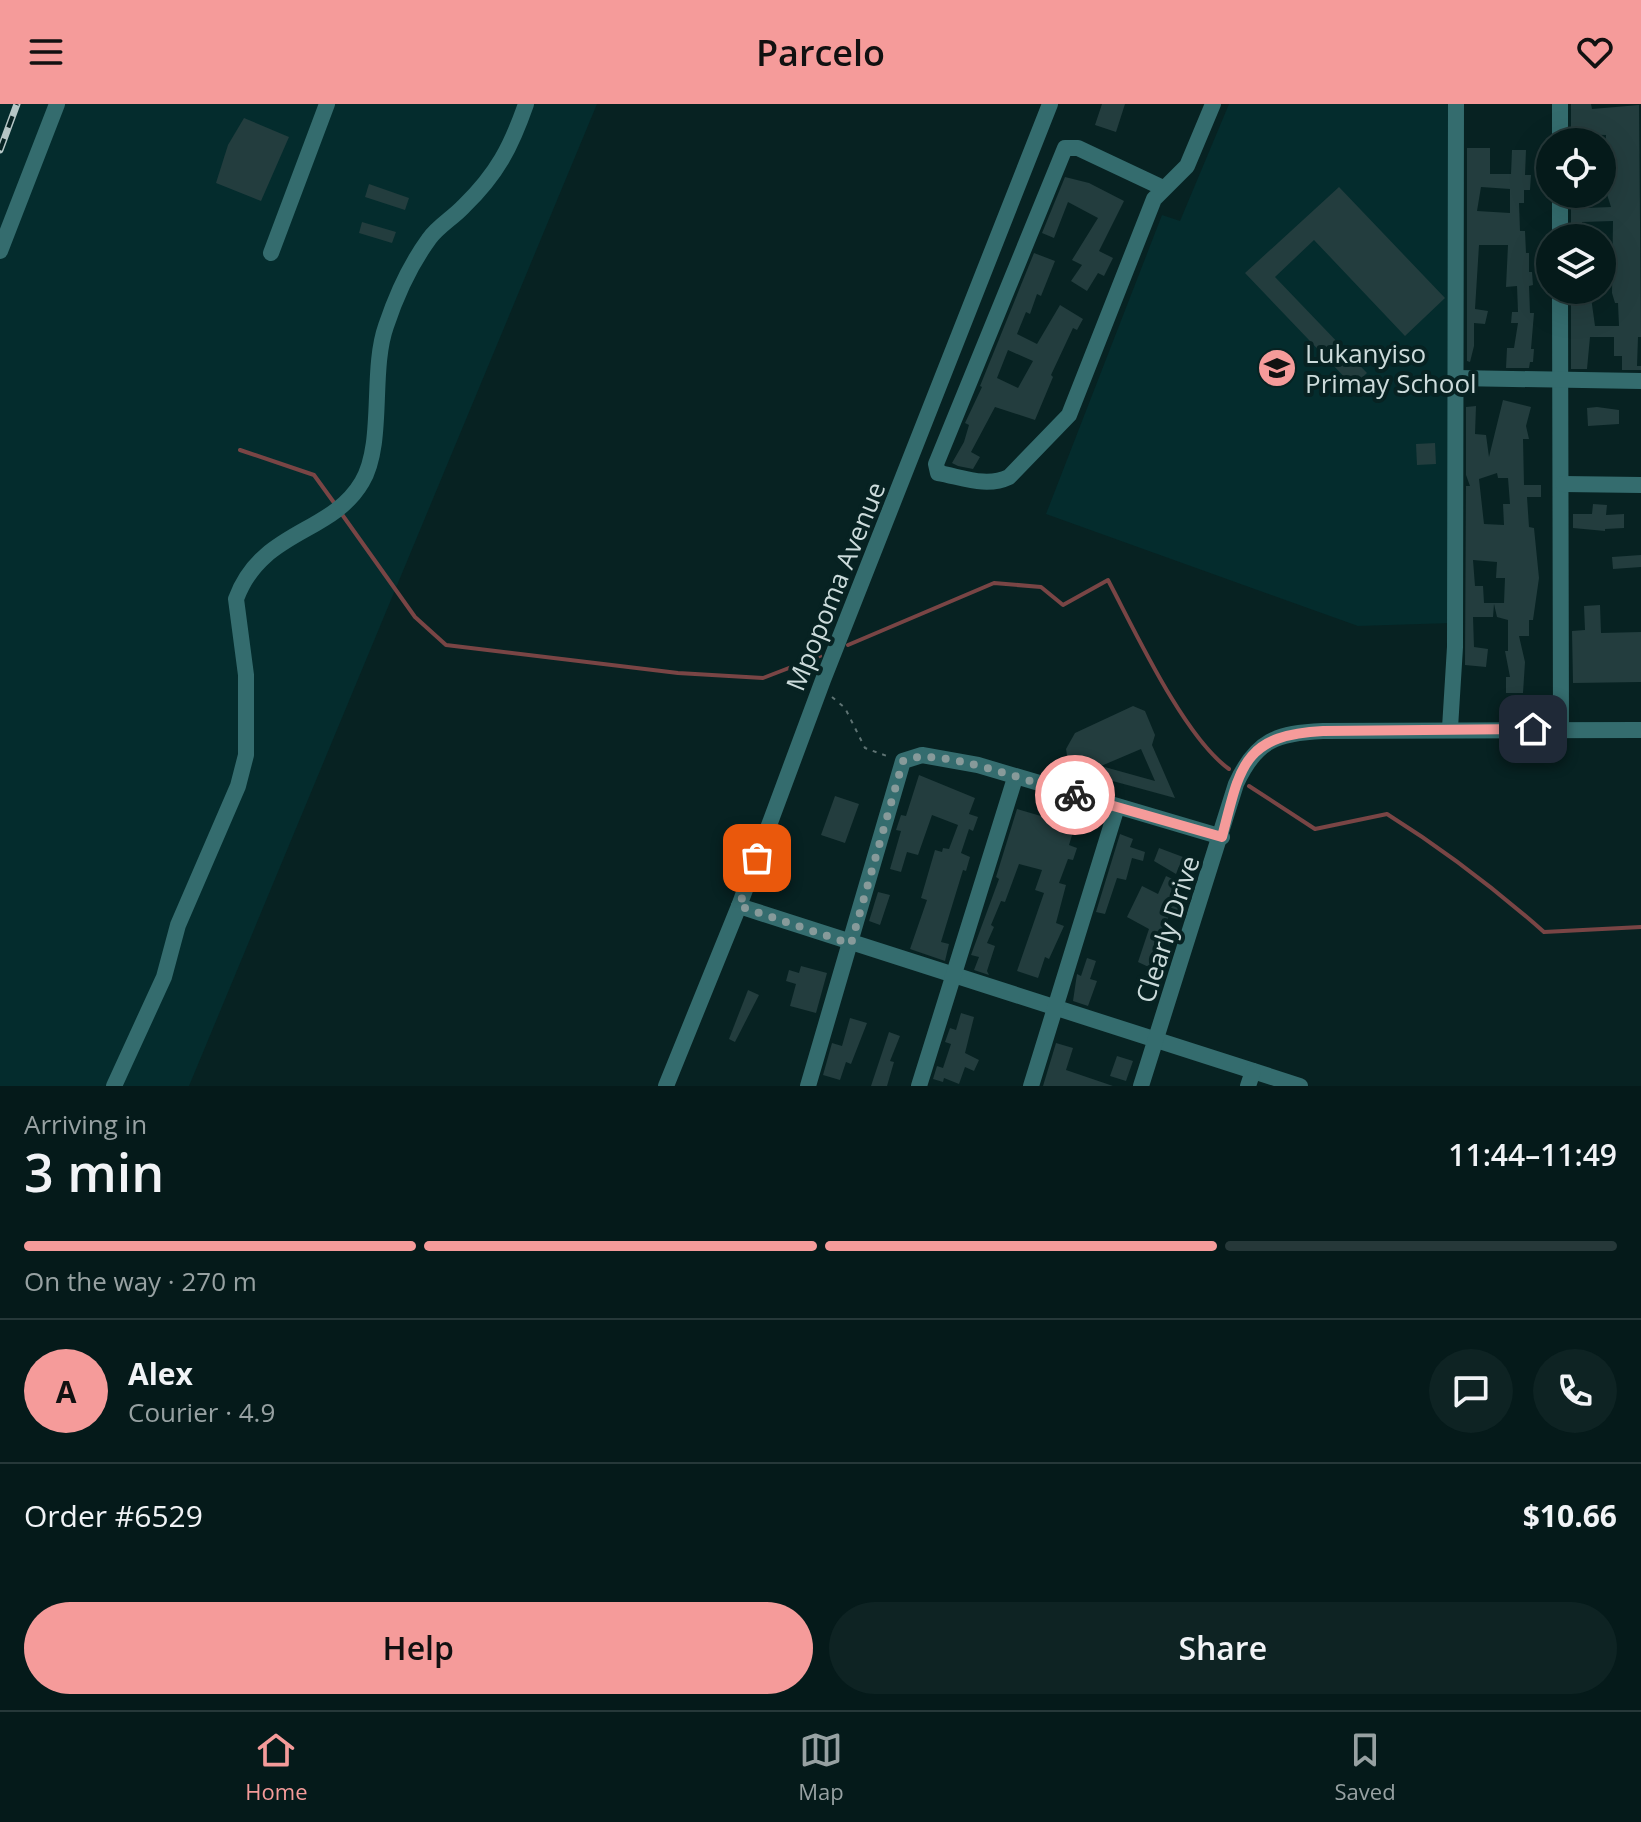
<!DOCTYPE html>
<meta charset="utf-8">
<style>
body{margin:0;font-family:"Open Sans",sans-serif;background:#0e2323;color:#f1f3f6;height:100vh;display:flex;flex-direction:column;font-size:30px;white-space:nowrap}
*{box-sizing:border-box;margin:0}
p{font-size:26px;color:#97a1a2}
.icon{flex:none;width:44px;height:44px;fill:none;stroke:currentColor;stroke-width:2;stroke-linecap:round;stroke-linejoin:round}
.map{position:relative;height:982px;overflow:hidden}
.side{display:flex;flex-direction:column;background:#051a1a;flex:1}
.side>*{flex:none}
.buttons{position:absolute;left:1536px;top:24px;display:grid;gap:16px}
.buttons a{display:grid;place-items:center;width:80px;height:80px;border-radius:50%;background:#051a1a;box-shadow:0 8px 32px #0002,0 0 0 2px #263839;font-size:40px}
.pin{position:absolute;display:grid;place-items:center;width:68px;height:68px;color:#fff;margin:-34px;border-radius:16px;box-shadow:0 4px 12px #0006}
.courier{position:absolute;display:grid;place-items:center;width:80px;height:80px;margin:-40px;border:6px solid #f59b9a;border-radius:50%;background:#fff;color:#222;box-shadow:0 2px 10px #0007}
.summary em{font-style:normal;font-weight:600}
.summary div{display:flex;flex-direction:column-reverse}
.summary{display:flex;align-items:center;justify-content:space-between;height:136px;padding:0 24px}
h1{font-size:52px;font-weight:600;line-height:60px}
.bar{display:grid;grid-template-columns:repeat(4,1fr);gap:12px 8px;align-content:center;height:96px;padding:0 24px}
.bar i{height:10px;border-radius:6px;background:#263839}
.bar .selected{background:#f59b9a}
.bar p{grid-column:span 4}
.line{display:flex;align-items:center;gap:20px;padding:0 24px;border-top:2px solid #263839}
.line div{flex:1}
.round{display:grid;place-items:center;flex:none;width:84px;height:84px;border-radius:42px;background:#0e2323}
.action{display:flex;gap:16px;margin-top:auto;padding:16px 24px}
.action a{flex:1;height:92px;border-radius:48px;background:#f59b9a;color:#111;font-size:32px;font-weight:600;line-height:92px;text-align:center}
.action a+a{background:#0e2323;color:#f1f3f6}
header{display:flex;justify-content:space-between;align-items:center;height:104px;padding:0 24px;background:#f59b9a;color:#111;font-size:36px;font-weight:600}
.dock{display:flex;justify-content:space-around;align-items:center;height:112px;border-top:2px solid #263839;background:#051a1a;font-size:22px;color:#97a1a2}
.dock a{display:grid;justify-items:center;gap:4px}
.dock .selected{color:#f59b9a}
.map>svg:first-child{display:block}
</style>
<header><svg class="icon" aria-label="menu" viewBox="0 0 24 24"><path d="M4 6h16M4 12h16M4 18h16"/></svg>Parcelo<svg class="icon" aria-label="heart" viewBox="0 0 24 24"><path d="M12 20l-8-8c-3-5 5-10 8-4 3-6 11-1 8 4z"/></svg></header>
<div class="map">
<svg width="1641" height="982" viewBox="0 0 1641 982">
<rect width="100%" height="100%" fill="#072222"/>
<g fill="#042c2d">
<path d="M 0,0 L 597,0 L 189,982 L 0,982 Z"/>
<path d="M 1229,0 L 1451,0 L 1452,519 L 1358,522 L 1046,410 L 1162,111 L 1180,117 Z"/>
</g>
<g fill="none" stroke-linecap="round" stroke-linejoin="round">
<g stroke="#794545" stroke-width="4">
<path d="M 240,346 L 314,371 L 335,400"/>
<path d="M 341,409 L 415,513 L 446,541 L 678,569 L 763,574 L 820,552"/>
<path d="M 848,541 L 994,479 L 1041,483 L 1063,501 L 1108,476 C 1135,527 1184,633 1229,665"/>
<path d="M 1249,682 L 1315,725 L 1387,710 C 1443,745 1494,784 1544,828 L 1641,823"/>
</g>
</g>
<g fill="#233d3e" fill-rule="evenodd">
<path d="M 1102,0 L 1125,0 L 1116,28 L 1095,21 Z"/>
<path d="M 1571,0 L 1591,0 L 1592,5 L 1639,1 L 1641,233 L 1638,233 L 1637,262 L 1641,262 L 1641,266 L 1622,266 L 1622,252 L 1614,252 L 1614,233 L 1590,233 L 1587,265 L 1571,265 L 1571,186 L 1590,186 L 1595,222 L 1619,222 L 1618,199 L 1615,199 L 1612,189 L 1613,117 L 1582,118 L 1582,134 L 1571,134 L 1571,90 L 1583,90 L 1581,101 L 1586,104 L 1611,103 L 1604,81 L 1606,31 L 1571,30 Z"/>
<path d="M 244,14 L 289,33 L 261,97 L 216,79 L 228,41 Z"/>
<path d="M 1467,44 L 1490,44 L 1490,70 L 1511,70 L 1512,46 L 1526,46 L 1525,71 L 1531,71 L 1530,86 L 1524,86 L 1524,99 L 1519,99 L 1520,127 L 1525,127 L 1526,149 L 1529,149 L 1529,168 L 1532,168 L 1533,181 L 1529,182 L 1530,209 L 1534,209 L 1531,245 L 1534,245 L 1533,258 L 1530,258 L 1529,264 L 1506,264 L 1507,244 L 1514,244 L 1518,219 L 1511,219 L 1512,208 L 1518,208 L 1517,182 L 1506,183 L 1508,141 L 1479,141 L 1475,205 L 1488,207 L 1485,220 L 1474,219 L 1474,242 L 1470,258 L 1467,257 ZM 1481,83 L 1510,85 L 1510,109 L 1477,107 Z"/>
<path d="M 1065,73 L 1089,79 L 1124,97 L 1099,147 L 1113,154 L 1104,172 L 1098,169 L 1087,187 L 1071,177 L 1082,161 L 1072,156 L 1098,114 L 1068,98 L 1054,134 L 1042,129 Z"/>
<path d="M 369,80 L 409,94 L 405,106 L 365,93 Z"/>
<path d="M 1339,83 L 1445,194 L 1405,232 L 1314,136 L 1275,173 L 1367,269 L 1353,282 L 1245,169 Z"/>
<path d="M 362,118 L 396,128 L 392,139 L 359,129 Z"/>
<path d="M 1034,149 L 1055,157 L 1041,192 L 1037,190 L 1030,210 L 1026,208 L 1017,230 L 1037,240 L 1060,201 L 1083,215 L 1077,226 L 1073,224 L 1051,271 L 1053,273 L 1035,316 L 995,303 L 971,348 L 980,353 L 973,365 L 958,362 L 952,359 L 964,338 L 969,321 L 965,319 L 982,283 L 980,282 ZM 1008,246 L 1033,257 L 1018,284 L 997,274 Z"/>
<path d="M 1503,296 L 1531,303 L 1526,322 L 1529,335 L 1523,335 L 1524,381 L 1541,381 L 1541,393 L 1527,393 L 1529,423 L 1534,424 L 1539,474 L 1533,516 L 1529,516 L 1529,532 L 1519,532 L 1525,558 L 1523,589 L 1506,589 L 1506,573 L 1510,573 L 1505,547 L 1508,547 L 1508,516 L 1497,513 L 1494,500 L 1493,513 L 1473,513 L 1474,543 L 1488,545 L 1486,563 L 1465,561 L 1466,382 L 1470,382 L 1466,371 L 1466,303 L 1476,302 L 1475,330 L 1486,331 L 1489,353 ZM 1497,369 L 1498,374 L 1508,374 L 1510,400 L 1503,400 L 1504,421 L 1484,420 L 1479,375 ZM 1473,456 L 1497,458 L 1496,474 L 1505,474 L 1504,499 L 1484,499 L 1483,482 L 1475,482 Z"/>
<path d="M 1597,303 L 1619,306 L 1619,320 L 1588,322 L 1587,304 Z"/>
<path d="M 1435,339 L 1436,360 L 1417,361 L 1416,340 Z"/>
<path d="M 1593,400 L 1607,401 L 1606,411 L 1624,410 L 1624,424 L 1605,425 L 1605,427 L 1573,424 L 1573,410 L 1592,410 Z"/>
<path d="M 1641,451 L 1641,463 L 1613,465 L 1612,453 Z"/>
<path d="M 1600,501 L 1601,529 L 1641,528 L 1641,578 L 1573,579 L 1572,527 L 1585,526 L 1584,502 Z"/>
<path d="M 1133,602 L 1145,607 L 1155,631 L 1152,641 L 1175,694 L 1098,673 L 1096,665 L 1074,661 L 1067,651 L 1066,645 L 1075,629 ZM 1141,645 L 1155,677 L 1101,662 Z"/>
<path d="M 919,671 L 975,694 L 969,710 L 978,713 L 973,727 L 969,725 L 961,749 L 970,753 L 966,767 L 963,766 L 941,838 L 949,840 L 945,857 L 910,845 L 927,796 L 921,794 L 935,746 L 942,748 L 943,744 L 949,745 L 958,721 L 932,711 L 918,751 L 907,748 L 901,768 L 890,765 L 901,727 L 896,726 L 901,711 L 906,712 Z"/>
<path d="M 835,692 L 859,700 L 845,739 L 821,731 Z"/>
<path d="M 1017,705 L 1075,722 L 1069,741 L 1077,744 L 1073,756 L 1068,755 L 1059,779 L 1066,781 L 1056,819 L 1064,822 L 1049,855 L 1045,853 L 1038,874 L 1017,867 L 1044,789 L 1035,786 L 1042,766 L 1019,760 L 1005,798 L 1001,797 L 991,821 L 994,823 L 987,839 L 995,842 L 987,867 L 989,871 L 974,866 L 979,853 L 971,851 L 999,775 L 996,773 Z"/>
<path d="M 1120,730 L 1133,735 L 1130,743 L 1145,748 L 1143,757 L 1132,754 L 1126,776 L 1117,774 L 1105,810 L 1096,808 Z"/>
<path d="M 1159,744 L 1183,753 L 1176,770 L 1154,757 Z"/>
<path d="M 1166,772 L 1179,778 L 1172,794 L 1181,797 L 1177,809 L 1171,807 L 1153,849 L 1161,853 L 1155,866 L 1138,858 L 1149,825 L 1127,813 L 1142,782 L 1158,790 Z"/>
<path d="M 878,788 L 890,791 L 880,821 L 869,817 Z"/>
<path d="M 1087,854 L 1096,857 L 1090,875 L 1097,877 L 1088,902 L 1073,897 L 1077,870 L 1081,872 Z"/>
<path d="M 801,862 L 827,869 L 816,909 L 790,902 L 796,880 L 786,877 L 789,866 L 799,869 Z"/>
<path d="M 748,886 L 759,891 L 735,938 L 729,935 Z"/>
<path d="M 961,909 L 974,913 L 965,949 L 979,956 L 974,967 L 965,963 L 959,980 L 944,974 L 943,978 L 933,975 L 937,962 L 943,964 L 951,940 L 945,938 L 950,924 L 956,926 Z"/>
<path d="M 850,914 L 867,919 L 851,960 L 846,958 L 840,976 L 823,971 L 832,939 L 842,942 Z"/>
<path d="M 889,928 L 900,932 L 890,957 L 894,958 L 887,982 L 871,982 Z"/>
<path d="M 1056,939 L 1073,944 L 1066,966 L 1113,982 L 1043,982 Z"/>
<path d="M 1117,952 L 1133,957 L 1126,977 L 1110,972 Z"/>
</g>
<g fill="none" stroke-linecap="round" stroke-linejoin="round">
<path stroke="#5e7373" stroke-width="2" stroke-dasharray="4 6" stroke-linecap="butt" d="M 832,593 L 845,604 L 865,644 L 887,652"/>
<g stroke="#346c6e" stroke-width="16">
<path d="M 1560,38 L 1560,0"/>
<path d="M 1163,84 L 1078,44 L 1065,44 L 936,360 L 938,369 C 962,373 986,384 1009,373 L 1069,311 L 1154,95 L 1187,62 L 1213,0"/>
<path d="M 1560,134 L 1560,90"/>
<path d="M 0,147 L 57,0"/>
<path d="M 271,149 L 327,0"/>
<path d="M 1560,186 L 1561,625"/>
<path d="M 1456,274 L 1641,277"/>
<path d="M 1563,380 L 1641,381"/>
<path d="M 1450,624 L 1455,543 L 1456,0"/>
<path d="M 739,802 L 1300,982"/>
<path d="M 114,982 L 164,873 L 178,821 L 238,682 L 246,651 L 246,571 L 236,495 C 262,425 331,431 362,378 C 385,339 370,267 386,222 C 396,192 410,161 429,135 C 438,122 453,114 464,102 C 497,70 511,43 526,0"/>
<path d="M 666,982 L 739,802 L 823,576 L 1050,0"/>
<path d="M 808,982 L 903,657 L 922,651 L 978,661 L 1222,733"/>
<path d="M 919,982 L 1015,674"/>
<path d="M 1031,982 L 1117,703"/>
<path d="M 1141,982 L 1236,680 C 1256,636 1277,629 1323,627 L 1641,626"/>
<path d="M 1248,982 L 1253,967"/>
</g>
<defs>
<path id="rail" d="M 0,46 L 17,0"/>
</defs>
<use href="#rail" stroke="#b5c6c6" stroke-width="7"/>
<use href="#rail" stroke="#072222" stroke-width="4" stroke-dasharray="12" stroke-linecap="butt"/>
</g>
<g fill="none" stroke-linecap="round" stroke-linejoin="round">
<path stroke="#879a9a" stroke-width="8" stroke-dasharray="0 14.4" d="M 757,754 L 739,802 L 851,840 L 903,657 C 934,640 1038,681 1075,691"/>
<path stroke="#f59b9a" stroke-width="10" d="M 1075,691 L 1222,733 C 1240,664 1242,631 1323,627 L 1533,625"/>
</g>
<defs>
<symbol id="school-disc" viewBox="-11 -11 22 22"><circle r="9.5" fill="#f59b9a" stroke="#072222"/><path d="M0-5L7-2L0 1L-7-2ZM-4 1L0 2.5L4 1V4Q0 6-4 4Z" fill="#111"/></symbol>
</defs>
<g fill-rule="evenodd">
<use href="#school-disc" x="1255" y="242" width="44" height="44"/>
</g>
<g text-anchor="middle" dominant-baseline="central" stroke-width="8" stroke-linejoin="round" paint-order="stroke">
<g font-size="26" fill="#ccdbdb" stroke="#072222" text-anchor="start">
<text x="1305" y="249">Lukanyiso<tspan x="1305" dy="30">Primay School</tspan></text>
</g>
<g font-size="26" fill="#ccdbdb" stroke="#072222">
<text transform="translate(835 482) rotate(-68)">Mpopoma Avenue</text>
<text transform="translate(1167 825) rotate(-72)">Clearly Drive</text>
</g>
</g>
</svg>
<div class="buttons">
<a><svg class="icon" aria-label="locate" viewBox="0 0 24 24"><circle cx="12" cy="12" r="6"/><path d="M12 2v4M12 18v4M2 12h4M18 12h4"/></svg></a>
<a><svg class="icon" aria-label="layers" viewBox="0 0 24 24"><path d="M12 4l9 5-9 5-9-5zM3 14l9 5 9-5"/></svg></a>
</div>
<div class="pin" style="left:757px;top:754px;background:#ea580c"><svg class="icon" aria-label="bag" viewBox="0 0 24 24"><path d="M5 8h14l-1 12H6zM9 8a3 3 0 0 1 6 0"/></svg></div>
<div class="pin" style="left:1533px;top:625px;background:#1f2937"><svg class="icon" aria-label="home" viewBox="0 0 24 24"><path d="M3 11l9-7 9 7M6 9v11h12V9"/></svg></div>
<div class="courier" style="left:1075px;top:691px"><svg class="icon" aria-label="bike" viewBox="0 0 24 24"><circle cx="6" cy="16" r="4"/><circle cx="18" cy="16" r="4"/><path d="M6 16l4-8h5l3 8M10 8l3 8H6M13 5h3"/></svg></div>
</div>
<section class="side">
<div class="summary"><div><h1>3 min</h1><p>Arriving in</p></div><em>11:44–11:49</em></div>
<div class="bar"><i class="selected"></i><i class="selected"></i><i class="selected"></i><i></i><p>On the way · 270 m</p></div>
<div class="line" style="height:144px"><b class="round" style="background:#f59b9a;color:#111">A</b><div><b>Alex</b><p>Courier · 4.9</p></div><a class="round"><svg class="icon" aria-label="chat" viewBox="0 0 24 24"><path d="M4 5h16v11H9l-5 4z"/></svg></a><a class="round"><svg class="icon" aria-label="phone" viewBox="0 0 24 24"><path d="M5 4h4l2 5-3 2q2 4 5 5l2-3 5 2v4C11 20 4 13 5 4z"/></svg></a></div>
<div class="line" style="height:104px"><div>Order #6529</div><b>$10.66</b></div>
<div class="action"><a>Help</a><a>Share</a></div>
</section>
<nav class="dock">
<a class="selected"><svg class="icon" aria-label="home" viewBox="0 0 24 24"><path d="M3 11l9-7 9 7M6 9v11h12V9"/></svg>Home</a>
<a><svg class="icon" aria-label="map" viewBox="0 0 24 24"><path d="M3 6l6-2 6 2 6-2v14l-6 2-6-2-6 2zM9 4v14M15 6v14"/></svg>Map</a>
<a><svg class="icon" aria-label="saved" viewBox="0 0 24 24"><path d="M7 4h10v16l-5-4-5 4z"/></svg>Saved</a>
</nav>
